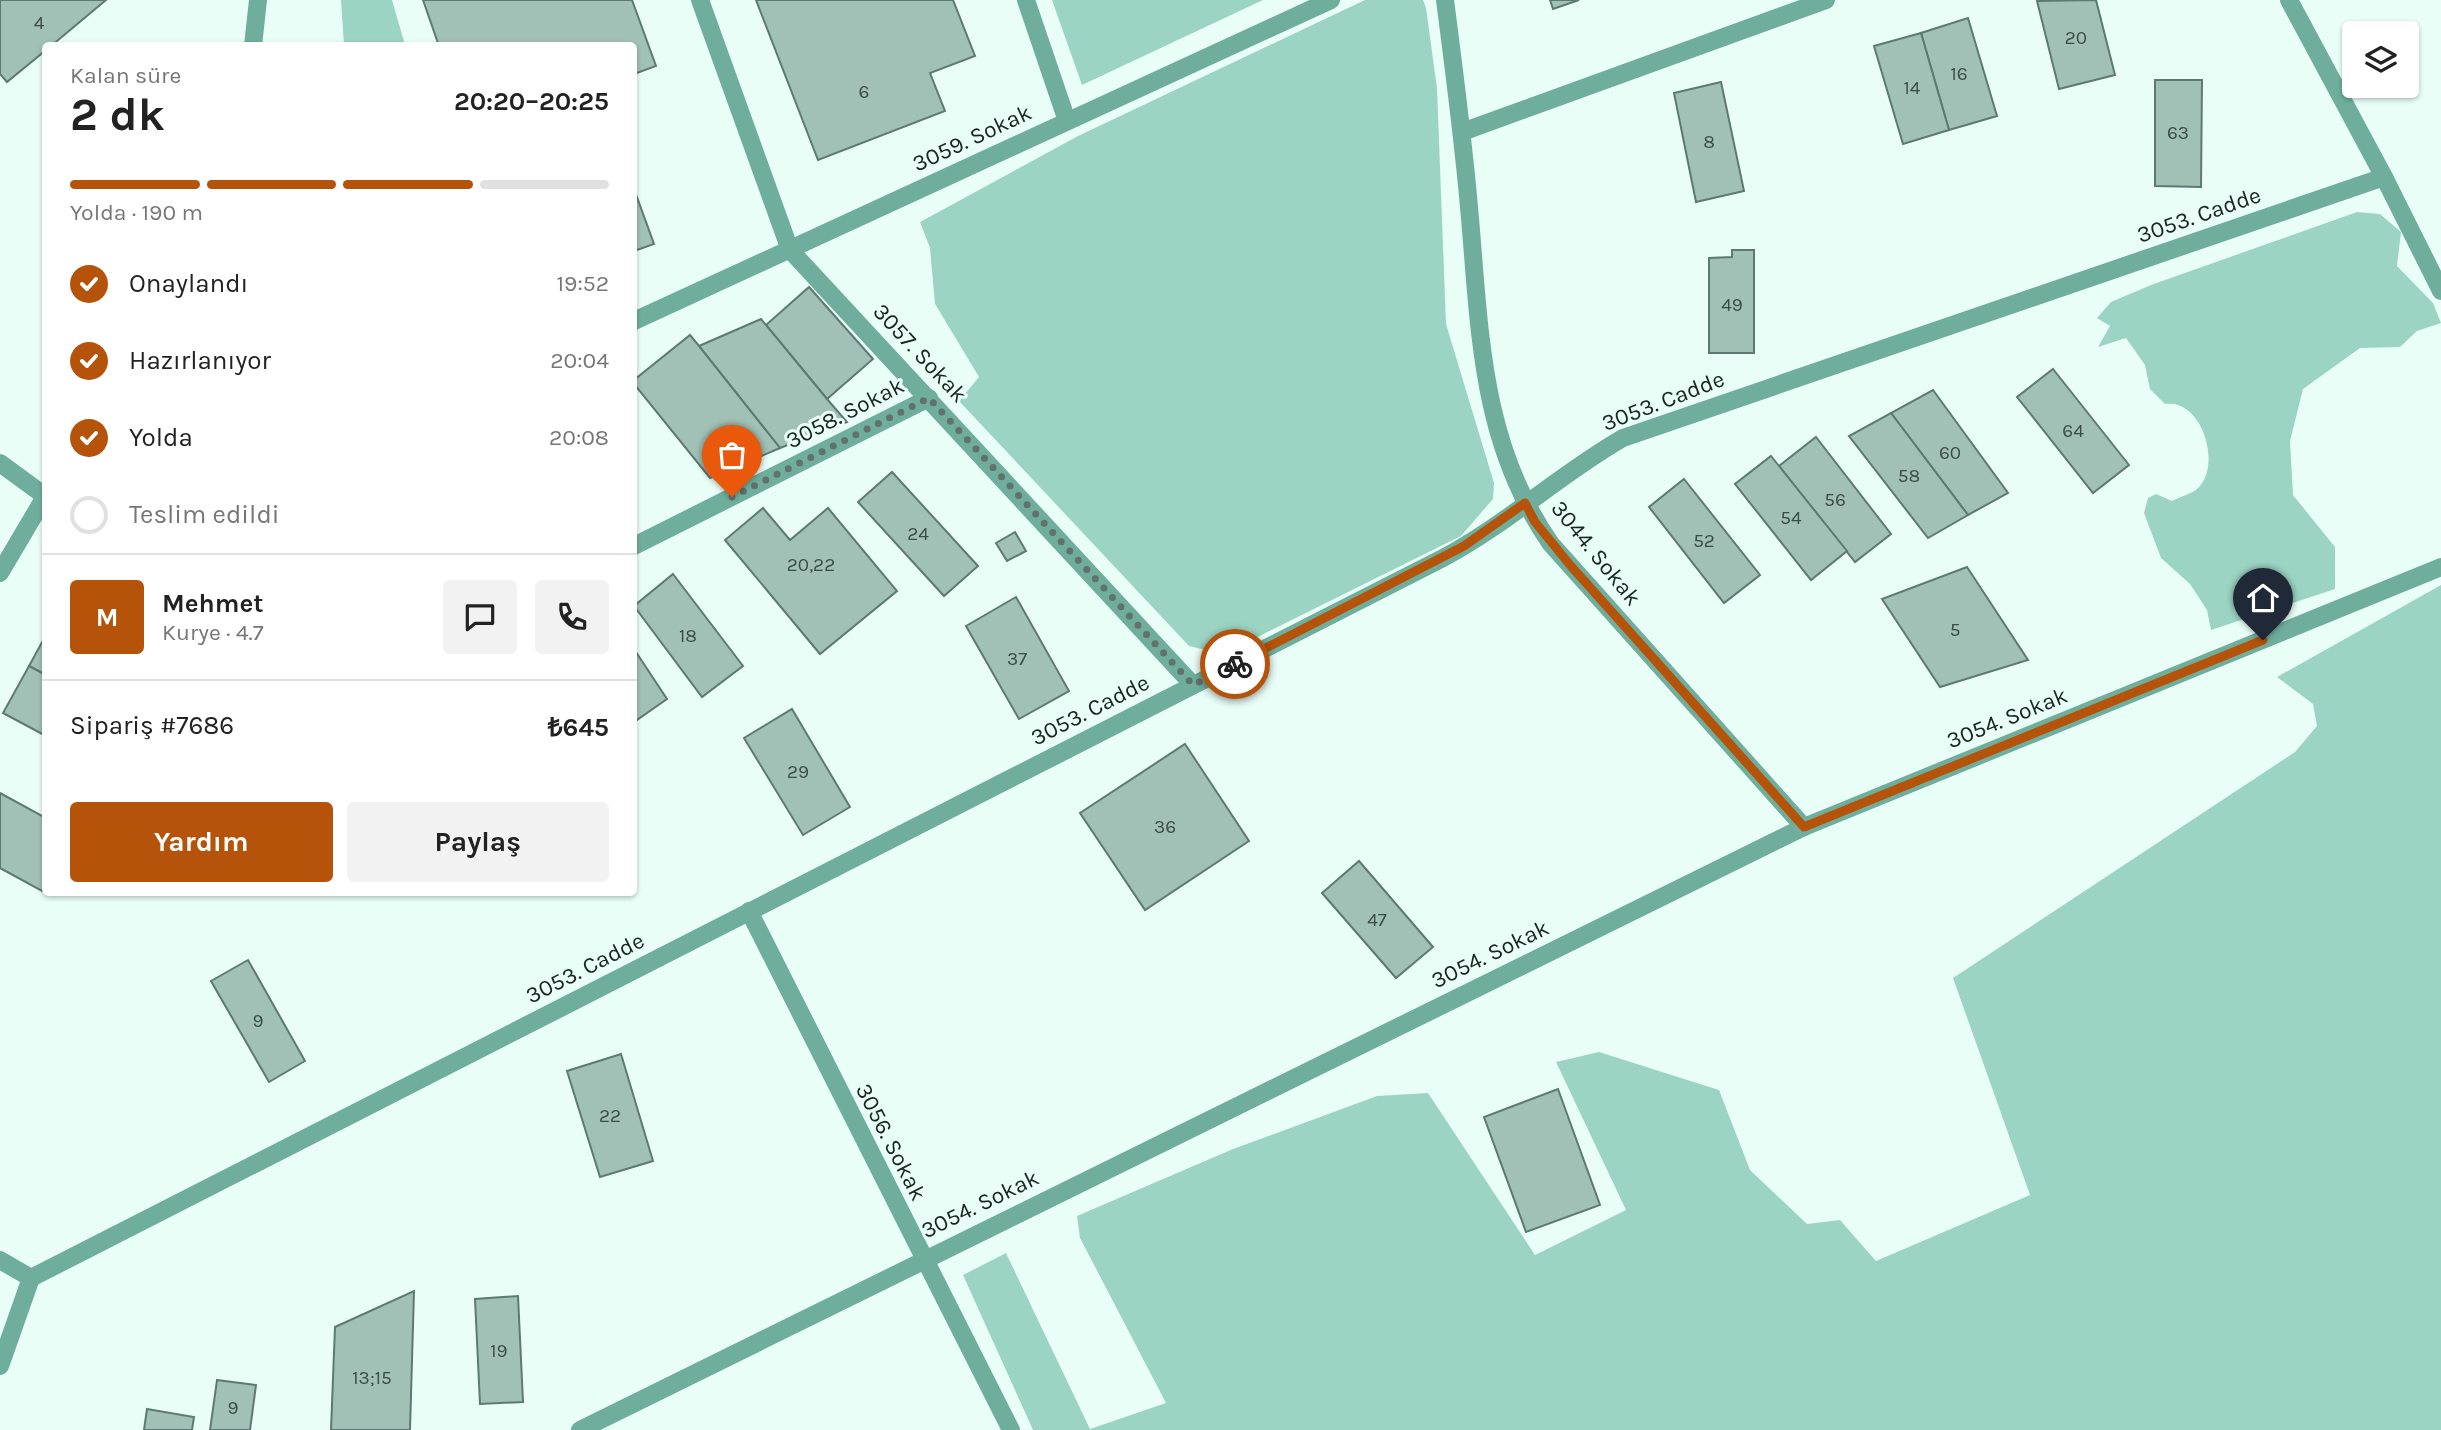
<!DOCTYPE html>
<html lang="tr">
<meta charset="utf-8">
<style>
body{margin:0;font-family:Karla,sans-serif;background:#f2f2f2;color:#222;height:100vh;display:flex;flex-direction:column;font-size:26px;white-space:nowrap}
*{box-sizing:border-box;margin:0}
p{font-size:23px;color:#767676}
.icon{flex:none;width:38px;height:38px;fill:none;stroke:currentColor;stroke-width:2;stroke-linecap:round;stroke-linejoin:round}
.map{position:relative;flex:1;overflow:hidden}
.drawer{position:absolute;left:42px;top:42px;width:595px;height:854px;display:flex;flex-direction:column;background:#fff;border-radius:7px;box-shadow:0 2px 5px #0004}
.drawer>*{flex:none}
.buttons{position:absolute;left:2342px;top:21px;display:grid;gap:14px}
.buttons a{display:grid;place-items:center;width:77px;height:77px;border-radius:7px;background:#fff;box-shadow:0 2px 5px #0004;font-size:35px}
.pin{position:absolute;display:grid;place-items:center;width:60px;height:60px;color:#fff;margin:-72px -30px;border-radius:50% 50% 50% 0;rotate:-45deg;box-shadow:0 0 7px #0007}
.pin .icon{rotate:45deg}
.courier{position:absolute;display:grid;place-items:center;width:70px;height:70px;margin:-35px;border:5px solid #b45309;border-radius:50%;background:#fff;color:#222;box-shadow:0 2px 9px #0007}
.head em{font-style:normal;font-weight:700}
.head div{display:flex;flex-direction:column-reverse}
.head{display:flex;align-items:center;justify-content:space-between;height:119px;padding:0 28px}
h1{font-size:46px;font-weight:700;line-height:52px}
.bar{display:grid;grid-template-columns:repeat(4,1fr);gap:10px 7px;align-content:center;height:84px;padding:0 28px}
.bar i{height:9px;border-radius:5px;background:#e0e0e0}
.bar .active{background:#b45309}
.bar p{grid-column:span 4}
.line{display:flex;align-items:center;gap:18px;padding:0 28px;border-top:2px solid #e0e0e0}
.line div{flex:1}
.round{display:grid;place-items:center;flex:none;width:74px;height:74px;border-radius:7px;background:#f2f2f2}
ol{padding:0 28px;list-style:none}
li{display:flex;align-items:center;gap:21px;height:77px}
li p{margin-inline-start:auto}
li .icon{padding:7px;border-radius:50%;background:#b45309;color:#fff;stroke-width:4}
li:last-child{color:#767676}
li i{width:38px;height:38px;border:4px solid #e0e0e0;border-radius:50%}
.button{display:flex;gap:14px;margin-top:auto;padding:14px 28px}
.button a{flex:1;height:80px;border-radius:7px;background:#b45309;color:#fff;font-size:28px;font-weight:700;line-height:80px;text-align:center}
.button a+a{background:#f2f2f2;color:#222}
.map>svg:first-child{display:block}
</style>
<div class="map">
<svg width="2441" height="1430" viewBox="0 0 2441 1430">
<rect width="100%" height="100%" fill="#eafef8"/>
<g fill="#9cd4c4">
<path d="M 341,0 L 392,0 L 405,45 L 344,45 Z"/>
<path d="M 1052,0 L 1263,0 L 1082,85 Z"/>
<path d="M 1365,0 L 1423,0 L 1426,8 L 1437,88 L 1446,324 L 1494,483 L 1493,499 L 1461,536 L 1223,654 L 1189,646 L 959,401 L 979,377 L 935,304 L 930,248 L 920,222 L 1078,136 Z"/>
<path d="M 2357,212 L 2380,214 L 2401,232 L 2397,266 L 2433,303 L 2441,323 L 2417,331 L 2400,347 L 2360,348 L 2303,389 L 2290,441 L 2293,495 L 2335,547 L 2335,589 L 2211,630 L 2207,610 L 2190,584 L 2161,558 L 2144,513 L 2148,498 L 2156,494 L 2172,501 C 2179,497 2191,494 2197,489 C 2223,466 2202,398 2165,404 L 2150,389 L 2145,365 L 2126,338 L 2098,347 L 2110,326 L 2097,318 L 2111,302 L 2151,285 Z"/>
<path d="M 2441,585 L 2441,1430 L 1033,1430 L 963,1275 L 1006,1253 L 1090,1429 L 1166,1403 L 1080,1238 L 1077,1216 L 1233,1149 L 1377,1096 L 1428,1093 L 1535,1255 L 1626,1210 L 1556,1062 L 1599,1052 L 1719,1090 L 1750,1170 L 1807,1224 L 1840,1220 L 1876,1261 L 2030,1195 L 1953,978 L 2295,752 L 2317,726 L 2313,704 L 2277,677 Z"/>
</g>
<g fill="#a1c1b7" stroke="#5c7a72" stroke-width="2">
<path d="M 0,0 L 106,0 L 51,46 L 46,46 L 46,50 L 7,82 L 0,74 Z"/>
<path d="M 423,0 L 632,0 L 656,66 L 634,74 L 634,46 L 439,46 Z"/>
<path d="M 756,0 L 953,0 L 975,56 L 930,73 L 945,111 L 818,160 Z"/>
<path d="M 1550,0 L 1579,0 L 1553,9 Z"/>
<path d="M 2096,0 L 2115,75 L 2059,89 L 2037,1 Z"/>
<path d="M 1968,18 L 1997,116 L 1949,130 L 1921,33 Z"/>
<path d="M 1921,33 L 1949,130 L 1903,144 L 1874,46 Z"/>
<path d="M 2155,80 L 2202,80 L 2201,187 L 2155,186 Z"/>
<path d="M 1721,82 L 1744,191 L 1696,202 L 1674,93 Z"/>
<path d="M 634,189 L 654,244 L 634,251 Z"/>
<path d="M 1732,250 L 1754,250 L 1754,353 L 1709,353 L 1709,258 L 1732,257 Z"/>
<path d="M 809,287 L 873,359 L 827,399 L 766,325 Z"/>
<path d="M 761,319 L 827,399 L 847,422 L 780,448 L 699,346 Z"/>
<path d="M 690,335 L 699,346 L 780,448 L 710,478 L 634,384 L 634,380 Z"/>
<path d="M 2053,369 L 2129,465 L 2093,493 L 2017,397 Z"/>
<path d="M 1933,390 L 2008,493 L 1968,515 L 1891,413 Z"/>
<path d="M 1891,413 L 1968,515 L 1928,538 L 1849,436 Z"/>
<path d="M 1816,437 L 1891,534 L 1855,562 L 1779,466 Z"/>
<path d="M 1771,456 L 1847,551 L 1811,580 L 1735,484 Z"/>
<path d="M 892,472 L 978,566 L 944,596 L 858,502 Z"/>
<path d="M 1684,479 L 1760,575 L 1724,603 L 1649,507 Z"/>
<path d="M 763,508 L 790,540 L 828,508 L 897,591 L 820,654 L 725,540 Z"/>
<path d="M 1015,532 L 1026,551 L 1007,561 L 996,543 Z"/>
<path d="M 1967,567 L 2028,660 L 1940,687 L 1882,599 Z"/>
<path d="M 673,574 L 743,666 L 702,697 L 634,606 Z"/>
<path d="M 1016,597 L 1069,691 L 1019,719 L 966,626 Z"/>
<path d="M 46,635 L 46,675 L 29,666 Z"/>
<path d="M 634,649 L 667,699 L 634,722 Z"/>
<path d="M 29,666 L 46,675 L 46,736 L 3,713 Z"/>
<path d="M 792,709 L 850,807 L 803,835 L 744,738 Z"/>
<path d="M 1185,744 L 1249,841 L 1145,910 L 1080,813 Z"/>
<path d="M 0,793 L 46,818 L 46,885 L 42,891 L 0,868 Z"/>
<path d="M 1359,861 L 1433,947 L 1396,978 L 1322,893 Z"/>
<path d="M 248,960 L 305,1061 L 269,1082 L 211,981 Z"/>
<path d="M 621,1054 L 653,1161 L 600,1177 L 567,1071 Z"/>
<path d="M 1558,1089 L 1600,1205 L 1526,1232 L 1484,1117 Z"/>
<path d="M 414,1291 L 410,1430 L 331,1430 L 335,1327 Z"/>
<path d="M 518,1296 L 523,1402 L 480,1404 L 475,1299 Z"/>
<path d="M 217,1380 L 256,1385 L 250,1430 L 210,1430 Z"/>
<path d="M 147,1409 L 194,1417 L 192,1430 L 144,1430 Z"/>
</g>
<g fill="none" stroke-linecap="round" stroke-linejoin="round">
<g stroke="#6fae9d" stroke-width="18">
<path d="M 700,0 L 790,250 L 1193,685"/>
<path d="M 1026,0 L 1067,121"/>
<path d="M 1445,0 C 1454,69 1463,138 1469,207 C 1480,327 1479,441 1551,544 L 1804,827"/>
<path d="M 2289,0 L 2384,177 L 2441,291"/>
<path d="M 1462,132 L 1826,0"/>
<path d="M 634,321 L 1331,0"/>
<path d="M 0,463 L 45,496"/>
<path d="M 634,546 L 929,398"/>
<path d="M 749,911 L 1011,1430"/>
<path d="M 0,1260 L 31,1278 L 1443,558 C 1507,524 1560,474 1623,438 L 2384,177"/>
<path d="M 0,1366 L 31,1278"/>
<path d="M 580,1430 L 1804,827 L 2441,567"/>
</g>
<g stroke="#6fae9d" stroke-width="18">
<path d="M 253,46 L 258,0"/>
<path d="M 0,573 L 46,495"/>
</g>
</g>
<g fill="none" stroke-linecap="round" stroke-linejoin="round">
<path stroke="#62716c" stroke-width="7" stroke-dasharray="0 12.6" d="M 732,497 L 929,398 L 1193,685 L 1235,664"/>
<path stroke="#b45309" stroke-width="9" d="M 1235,664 L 1464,546 L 1525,503 L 1535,522 L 1570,565 L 1804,827 L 2263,640"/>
</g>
<g text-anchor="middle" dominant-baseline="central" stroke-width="6" stroke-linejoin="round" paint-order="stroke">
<g font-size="19" fill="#3a4c46">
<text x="39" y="23">4</text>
<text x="2076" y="38">20</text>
<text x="1959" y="74">16</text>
<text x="1912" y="88">14</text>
<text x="864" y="92">6</text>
<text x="2178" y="133">63</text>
<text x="1709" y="142">8</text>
<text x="1732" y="305">49</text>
<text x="2073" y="431">64</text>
<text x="1950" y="453">60</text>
<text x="1909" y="476">58</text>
<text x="1835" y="500">56</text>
<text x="1791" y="518">54</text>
<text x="918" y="534">24</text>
<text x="1704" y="541">52</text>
<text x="811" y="565">20,22</text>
<text x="1955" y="630">5</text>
<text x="688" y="636">18</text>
<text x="1017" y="659">37</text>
<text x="798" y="772">29</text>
<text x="1165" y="827">36</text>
<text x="1377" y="920">47</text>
<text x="258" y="1021">9</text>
<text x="610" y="1116">22</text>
<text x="499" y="1351">19</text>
<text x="372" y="1378">13;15</text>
<text x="233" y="1408">9</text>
</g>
<g font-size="23" fill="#182521" stroke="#eafef8">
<text transform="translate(972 138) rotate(-25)">3059. Sokak</text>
<text transform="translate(2199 215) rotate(-19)">3053. Cadde</text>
<text transform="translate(920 353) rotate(47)">3057. Sokak</text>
<text transform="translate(1663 401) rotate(-21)">3053. Cadde</text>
<text transform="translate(845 413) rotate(-27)">3058. Sokak</text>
<text transform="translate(1596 553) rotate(51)">3044. Sokak</text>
<text transform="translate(1090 710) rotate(-27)">3053. Cadde</text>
<text transform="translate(2007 718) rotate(-22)">3054. Sokak</text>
<text transform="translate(1490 954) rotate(-26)">3054. Sokak</text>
<text transform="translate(585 968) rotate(-27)">3053. Cadde</text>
<text transform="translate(891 1142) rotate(63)">3056. Sokak</text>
<text transform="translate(980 1204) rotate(-26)">3054. Sokak</text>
</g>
</g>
</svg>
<div class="buttons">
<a><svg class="icon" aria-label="layers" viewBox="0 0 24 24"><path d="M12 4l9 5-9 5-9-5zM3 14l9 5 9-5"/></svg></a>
</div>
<div class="pin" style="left:732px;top:497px;background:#ea580c"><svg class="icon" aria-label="bag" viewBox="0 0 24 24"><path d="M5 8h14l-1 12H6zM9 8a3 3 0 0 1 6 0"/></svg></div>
<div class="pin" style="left:2263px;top:640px;background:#1f2937"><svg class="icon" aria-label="home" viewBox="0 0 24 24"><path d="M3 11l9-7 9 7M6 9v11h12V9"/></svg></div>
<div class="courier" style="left:1235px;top:664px"><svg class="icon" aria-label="bike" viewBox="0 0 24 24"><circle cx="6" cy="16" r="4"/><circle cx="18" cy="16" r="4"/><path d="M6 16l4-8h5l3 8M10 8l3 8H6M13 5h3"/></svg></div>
<section class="drawer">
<div class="head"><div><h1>2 dk</h1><p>Kalan süre</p></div><em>20:20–20:25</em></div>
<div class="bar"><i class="active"></i><i class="active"></i><i class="active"></i><i></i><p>Yolda · 190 m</p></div>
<ol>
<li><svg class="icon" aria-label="check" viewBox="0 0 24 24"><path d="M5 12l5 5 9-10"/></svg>Onaylandı<p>19:52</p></li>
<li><svg class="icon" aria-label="check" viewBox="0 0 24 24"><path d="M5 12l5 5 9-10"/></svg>Hazırlanıyor<p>20:04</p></li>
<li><svg class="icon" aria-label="check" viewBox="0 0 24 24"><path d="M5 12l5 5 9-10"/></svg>Yolda<p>20:08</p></li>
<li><i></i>Teslim edildi</li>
</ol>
<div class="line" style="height:126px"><b class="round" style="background:#b45309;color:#fff">M</b><div><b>Mehmet</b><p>Kurye · 4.7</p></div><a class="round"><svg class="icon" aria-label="chat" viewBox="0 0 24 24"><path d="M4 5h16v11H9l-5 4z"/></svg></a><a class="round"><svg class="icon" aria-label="phone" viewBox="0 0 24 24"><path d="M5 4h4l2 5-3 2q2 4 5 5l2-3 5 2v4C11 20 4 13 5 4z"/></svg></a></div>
<div class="line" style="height:91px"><div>Sipariş #7686</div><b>₺645</b></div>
<div class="button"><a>Yardım</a><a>Paylaş</a></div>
</section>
</div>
